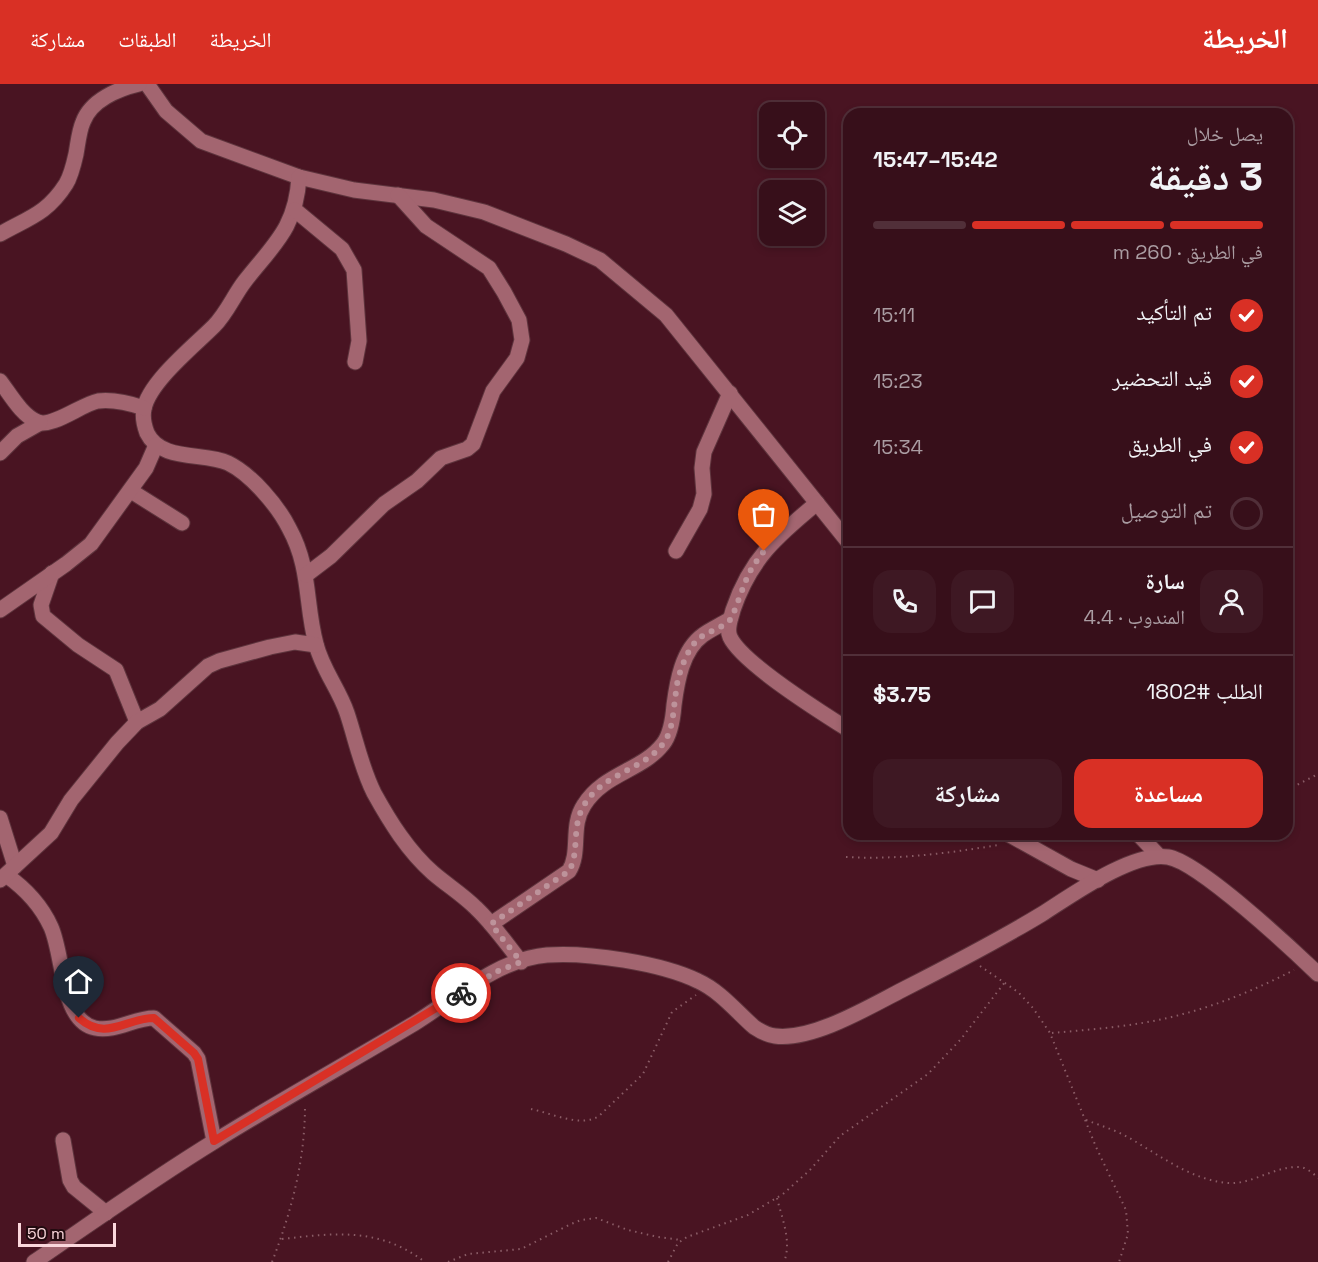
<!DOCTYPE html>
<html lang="ar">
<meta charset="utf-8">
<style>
body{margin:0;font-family:"Space Grotesk","Noto Naskh Arabic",sans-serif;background:#3e1823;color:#f1f3f6;direction:rtl;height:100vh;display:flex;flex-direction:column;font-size:22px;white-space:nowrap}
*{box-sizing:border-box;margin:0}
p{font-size:20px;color:#aa9ca2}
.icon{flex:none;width:33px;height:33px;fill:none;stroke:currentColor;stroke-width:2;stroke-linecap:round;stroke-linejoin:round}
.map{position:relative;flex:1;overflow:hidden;direction:ltr}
.panel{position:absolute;left:843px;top:24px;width:450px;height:732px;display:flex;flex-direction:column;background:#370f1a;border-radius:18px;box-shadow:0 3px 9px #0003,0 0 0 2px #512f39;direction:rtl}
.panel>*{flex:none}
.fabs{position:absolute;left:759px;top:18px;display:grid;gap:12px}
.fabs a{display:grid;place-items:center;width:66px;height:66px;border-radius:12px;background:#370f1a;box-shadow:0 3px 9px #0003,0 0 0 2px #512f39;font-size:30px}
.scale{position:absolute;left:18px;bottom:15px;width:98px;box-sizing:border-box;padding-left:6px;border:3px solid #fbd7dc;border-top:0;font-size:16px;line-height:21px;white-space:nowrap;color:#fbd7dc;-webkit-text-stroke:4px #210a0f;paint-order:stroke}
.pin{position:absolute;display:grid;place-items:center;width:51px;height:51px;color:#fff;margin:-62px -26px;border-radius:50% 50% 50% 0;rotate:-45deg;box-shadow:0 0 6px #0007}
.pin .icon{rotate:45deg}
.courier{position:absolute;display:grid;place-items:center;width:60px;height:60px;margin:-30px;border:4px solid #d93025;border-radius:50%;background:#fff;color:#222;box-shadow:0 2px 8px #0007}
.summary em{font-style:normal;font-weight:700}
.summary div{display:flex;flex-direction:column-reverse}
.summary{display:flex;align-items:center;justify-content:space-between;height:102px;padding:0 30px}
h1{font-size:39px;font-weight:700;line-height:45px}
.bar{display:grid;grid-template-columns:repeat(4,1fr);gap:9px 6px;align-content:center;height:72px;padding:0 30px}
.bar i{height:8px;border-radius:4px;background:#512f39}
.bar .current{background:#d93025}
.bar p{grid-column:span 4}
.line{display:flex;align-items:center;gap:15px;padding:0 30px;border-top:2px solid #512f39}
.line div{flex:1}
.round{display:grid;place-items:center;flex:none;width:63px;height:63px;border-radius:18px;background:#3e1823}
ol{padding:0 30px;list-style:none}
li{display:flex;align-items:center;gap:18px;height:66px}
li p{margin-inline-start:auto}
li .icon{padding:6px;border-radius:50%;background:#d93025;color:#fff;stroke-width:4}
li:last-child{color:#aa9ca2}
li i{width:33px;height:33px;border:3px solid #512f39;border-radius:50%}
.cta{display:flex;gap:12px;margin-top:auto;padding:12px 30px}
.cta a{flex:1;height:69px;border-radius:18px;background:#d93025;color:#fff;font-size:24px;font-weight:700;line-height:69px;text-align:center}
.cta a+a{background:#3e1823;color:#f1f3f6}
header{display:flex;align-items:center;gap:36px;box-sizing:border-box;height:84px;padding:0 30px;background:#d93025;color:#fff}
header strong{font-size:28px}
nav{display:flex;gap:33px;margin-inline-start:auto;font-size:21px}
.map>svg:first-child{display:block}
</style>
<header>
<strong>الخريطة</strong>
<nav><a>الخريطة</a><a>الطبقات</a><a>مشاركة</a></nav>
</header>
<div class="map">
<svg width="1318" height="1178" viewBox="0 0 1318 1178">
<rect width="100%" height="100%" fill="#491422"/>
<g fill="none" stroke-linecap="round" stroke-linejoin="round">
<defs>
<g id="minor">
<path d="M 147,0 L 166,27 L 201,57 L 299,93 L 354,106 L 434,116 L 484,128 L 566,160 L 600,176 L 666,231 L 849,459"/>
<path d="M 299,93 C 296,144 274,160 245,197 C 234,211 227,229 214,242 C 194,262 149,298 144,325 C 142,334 144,341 147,349 C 161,378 204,368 228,379 C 251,390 278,422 289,444 C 311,484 305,519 316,560 C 322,585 339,605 347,629 C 356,656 361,683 374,709 C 390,738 408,767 433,789 C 447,801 463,811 476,824 C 493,840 506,859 521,878"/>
<path d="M 295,126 L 342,165 L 354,186 L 359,257 L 355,278"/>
<path d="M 0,150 C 28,134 47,130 66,100 C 71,92 74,79 76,70 C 78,59 79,47 83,38 C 91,16 118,5 139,0"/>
<path d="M 0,297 C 10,310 22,332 38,338 C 52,344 82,320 98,317 C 114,315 129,319 144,324"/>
<path d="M 0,369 L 17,352 L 40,339"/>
<path d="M 131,407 L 182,439"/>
<path d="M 817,419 C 777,452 750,475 733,526 C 731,535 726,544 730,553 C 742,579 822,629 849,646"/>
<path d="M 676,467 L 700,425 L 704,410 L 702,384 L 704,368 L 730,309"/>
<path d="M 52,489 L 41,521 L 43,532 L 78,561 L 116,586 L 137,638"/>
<path d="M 306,491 L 331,472 L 384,420 L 417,397 L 441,374 L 467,365 L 473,360 L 493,307 L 517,274 L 522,256 L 519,236 L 504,208 L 489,184 L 426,142 L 398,111"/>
<path d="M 0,526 L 66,480 L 91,460 L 146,384 L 156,361"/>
<path d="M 0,734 L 15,782"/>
<path d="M 1008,750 L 1071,785 L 1098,796"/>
<path d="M 1138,750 L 1159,772"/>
<path d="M 6,791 C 26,805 41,821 51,843 C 64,872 61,937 95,944 C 116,948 134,934 154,934 L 194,969 L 198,975 L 214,1057"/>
<path d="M 0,796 L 51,749 L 71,716 L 117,659 L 137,638 L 160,625 L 208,582 L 219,577 L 270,563 L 295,558 L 316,561"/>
<path d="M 491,840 L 569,787 C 581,768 570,742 584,721 C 604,689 642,687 663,660 C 671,650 673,634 674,621 C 677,598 682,566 703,551 C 711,545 721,541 730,535"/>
<path d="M 63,1056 L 70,1096 L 74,1103 L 106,1129"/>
<path d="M 34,1178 C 94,1137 153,1095 215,1057 C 281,1016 348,979 415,939 C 455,914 498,875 547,871 C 588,868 661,879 698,897 C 720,907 736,927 754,943 C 760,947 767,951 775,952 C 812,957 869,923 902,906 C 949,882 996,858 1042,830 C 1072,811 1133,767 1168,773 C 1199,778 1292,865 1318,890"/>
</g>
</defs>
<use href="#minor" stroke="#5e343d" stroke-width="17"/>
<g stroke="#8a5c66" stroke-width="2" stroke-dasharray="1.5 4.5" stroke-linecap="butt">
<path d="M 1287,706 L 1318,690"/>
<path d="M 846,773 C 899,776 948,769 999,761"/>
<path d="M 980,882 L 1018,908 L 1033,924 L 1050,949 L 1096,1063 L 1126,1126 L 1128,1150 L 1119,1178"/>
<path d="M 1052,949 C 1095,945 1141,942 1183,930 C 1221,920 1259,904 1294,886"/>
<path d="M 531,1025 C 551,1029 581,1044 599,1032 L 643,990 L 672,928 L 696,911"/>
<path d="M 1086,1036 C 1099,1041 1112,1045 1124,1051 C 1157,1069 1188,1095 1227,1099 C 1252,1101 1274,1082 1299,1083 C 1306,1083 1313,1089 1318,1094"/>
<path d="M 777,1114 C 782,1135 792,1157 784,1178"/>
<path d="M 282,1155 C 335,1149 379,1143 425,1178"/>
<path d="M 272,1178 C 292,1126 305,1076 305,1021"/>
<path d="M 448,1178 L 468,1170 L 521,1165 L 571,1140 L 581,1136 L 596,1134 L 628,1146 L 658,1153 L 681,1156"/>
<path d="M 668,1178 L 678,1159 L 687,1153 L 748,1131 L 783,1110 L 809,1087 L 840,1052 L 928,990 L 961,955 L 1005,898"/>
</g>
<use href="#minor" stroke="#a36570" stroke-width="15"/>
</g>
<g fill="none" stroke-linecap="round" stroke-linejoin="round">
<path stroke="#bd939b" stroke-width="6" stroke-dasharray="0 10.8" d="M 461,909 L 496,888 L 521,878 L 491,840 L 569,787 C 580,768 571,743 584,721 C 604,689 641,687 662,661 C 674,647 673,625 676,608 C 677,595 682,581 688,569 C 700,545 716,550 730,536 C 734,531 743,502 747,494 C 751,484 758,475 764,467"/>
<path stroke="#d93025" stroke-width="8" d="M 79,934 C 106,958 126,934 154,934 L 194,969 L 198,975 L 214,1057 L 461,909"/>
</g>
</svg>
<div class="fabs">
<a><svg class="icon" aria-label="locate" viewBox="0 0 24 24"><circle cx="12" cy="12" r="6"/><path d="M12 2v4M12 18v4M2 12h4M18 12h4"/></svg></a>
<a><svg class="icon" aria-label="layers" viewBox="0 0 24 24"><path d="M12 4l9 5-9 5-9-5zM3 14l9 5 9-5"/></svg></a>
</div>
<div class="scale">50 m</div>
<div class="pin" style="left:764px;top:467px;background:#ea580c"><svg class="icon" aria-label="bag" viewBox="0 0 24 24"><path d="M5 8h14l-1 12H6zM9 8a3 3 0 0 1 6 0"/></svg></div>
<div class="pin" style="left:79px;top:934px;background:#1f2937"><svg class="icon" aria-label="home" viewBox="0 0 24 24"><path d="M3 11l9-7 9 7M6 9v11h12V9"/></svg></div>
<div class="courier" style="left:461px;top:909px"><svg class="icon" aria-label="bike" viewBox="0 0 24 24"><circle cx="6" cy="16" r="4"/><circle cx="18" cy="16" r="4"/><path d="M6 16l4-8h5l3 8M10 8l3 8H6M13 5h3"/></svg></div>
<section class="panel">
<div class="summary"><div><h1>3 دقيقة</h1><p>يصل خلال</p></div><em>15:42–15:47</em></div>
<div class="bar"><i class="current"></i><i class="current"></i><i class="current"></i><i></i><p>في الطريق · 260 m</p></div>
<ol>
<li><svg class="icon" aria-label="check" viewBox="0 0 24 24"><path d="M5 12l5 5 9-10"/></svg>تم التأكيد<p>15:11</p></li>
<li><svg class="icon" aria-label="check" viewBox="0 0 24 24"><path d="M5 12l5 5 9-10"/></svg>قيد التحضير<p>15:23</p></li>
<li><svg class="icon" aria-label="check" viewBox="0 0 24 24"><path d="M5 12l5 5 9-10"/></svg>في الطريق<p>15:34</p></li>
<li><i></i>تم التوصيل</li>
</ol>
<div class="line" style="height:108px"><a class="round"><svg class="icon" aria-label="person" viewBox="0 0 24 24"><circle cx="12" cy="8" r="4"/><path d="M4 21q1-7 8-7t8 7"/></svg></a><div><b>سارة</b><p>المندوب · 4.4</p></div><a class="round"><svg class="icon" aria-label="chat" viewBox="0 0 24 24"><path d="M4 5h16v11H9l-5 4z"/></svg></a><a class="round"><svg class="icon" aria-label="phone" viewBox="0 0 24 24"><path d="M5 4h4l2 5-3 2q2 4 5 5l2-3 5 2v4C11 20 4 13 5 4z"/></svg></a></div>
<div class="line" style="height:78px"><div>الطلب #1802</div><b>$3.75</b></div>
<div class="cta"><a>مساعدة</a><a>مشاركة</a></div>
</section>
</div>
